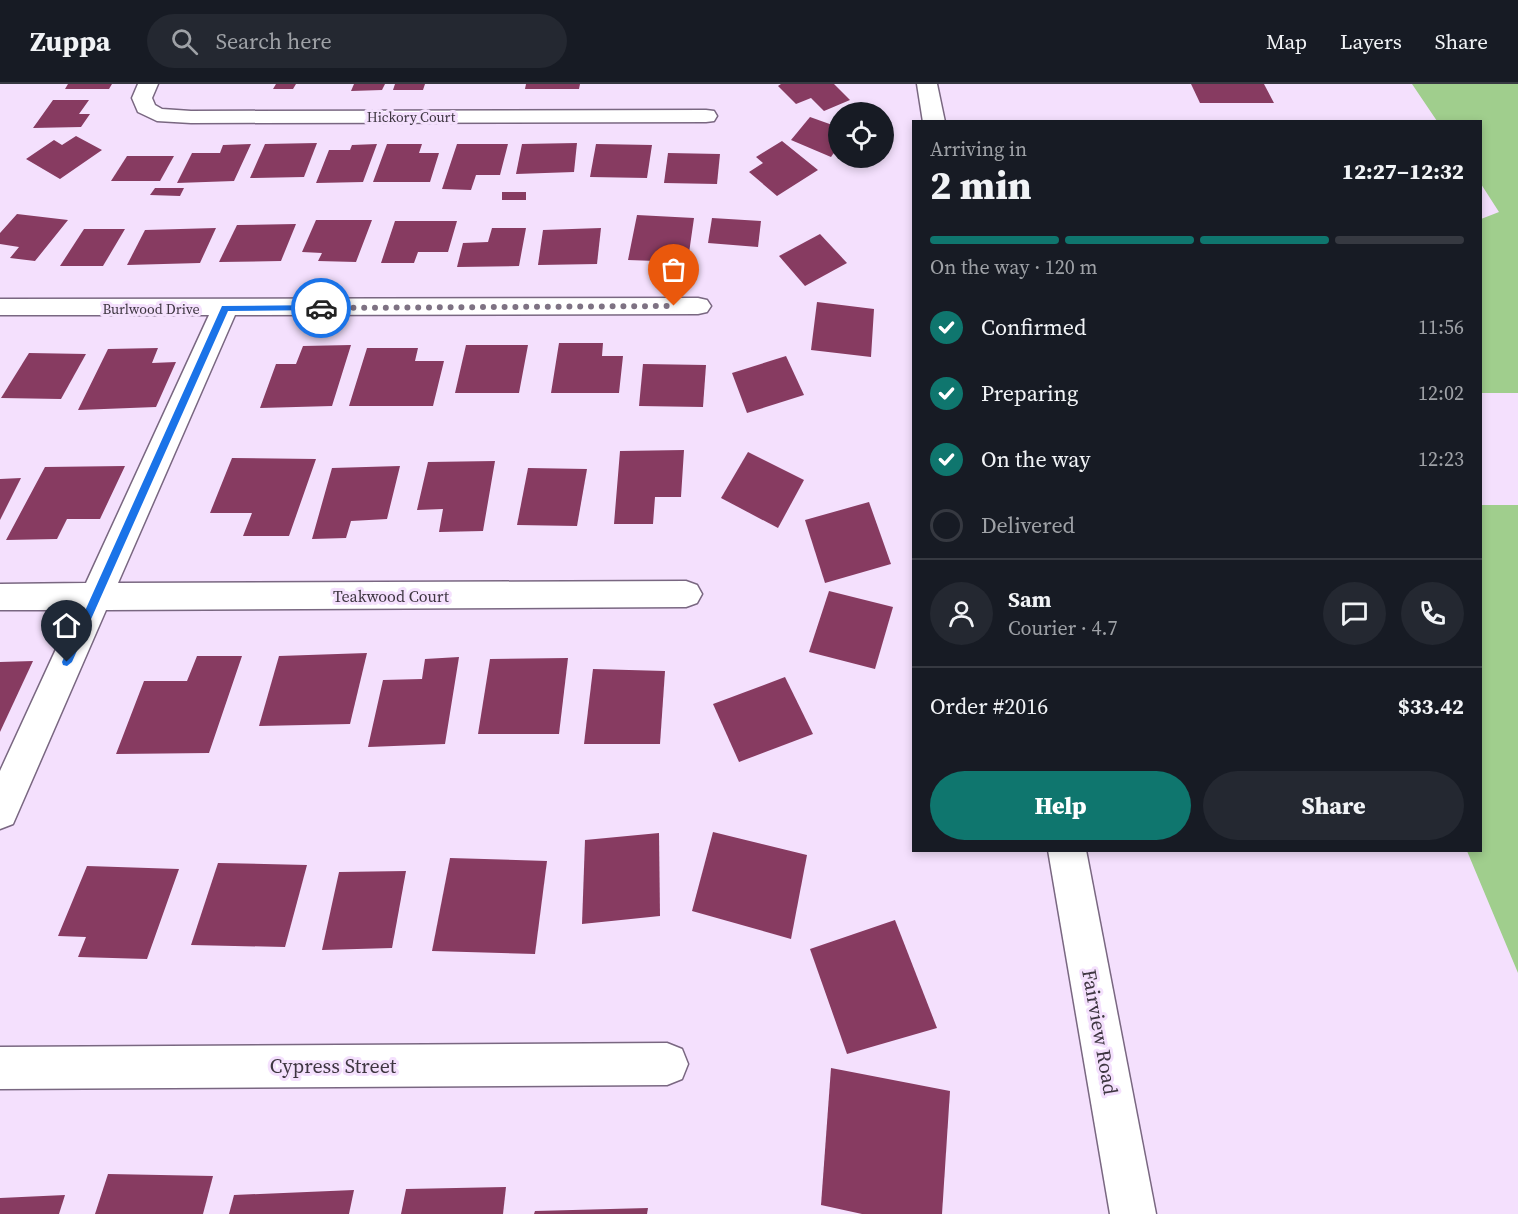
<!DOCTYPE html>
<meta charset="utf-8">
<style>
body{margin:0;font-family:"Source Serif 4",serif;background:#242831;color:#f1f3f6;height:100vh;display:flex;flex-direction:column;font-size:22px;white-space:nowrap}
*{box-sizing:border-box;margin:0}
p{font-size:20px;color:#9ea1a6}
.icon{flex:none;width:33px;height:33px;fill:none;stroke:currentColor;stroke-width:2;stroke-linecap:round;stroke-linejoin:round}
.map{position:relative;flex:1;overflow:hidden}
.panel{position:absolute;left:912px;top:36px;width:570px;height:732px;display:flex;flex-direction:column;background:#171b24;border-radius:0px;box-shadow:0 3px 9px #0003}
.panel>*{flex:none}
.fabs{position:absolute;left:828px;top:18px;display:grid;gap:12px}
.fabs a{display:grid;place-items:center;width:66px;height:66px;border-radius:50%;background:#171b24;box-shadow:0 3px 9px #0003;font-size:30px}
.pin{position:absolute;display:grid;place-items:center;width:51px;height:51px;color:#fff;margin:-62px -26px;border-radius:50% 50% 50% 0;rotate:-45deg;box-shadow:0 0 6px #0007}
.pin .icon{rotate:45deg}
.courier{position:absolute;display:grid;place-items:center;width:60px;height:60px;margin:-30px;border:4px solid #1a73e8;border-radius:50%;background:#fff;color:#222;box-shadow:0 2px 8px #0007}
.overview em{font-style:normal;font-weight:800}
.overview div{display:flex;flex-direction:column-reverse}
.overview{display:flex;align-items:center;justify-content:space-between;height:102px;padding:0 18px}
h1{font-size:39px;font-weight:800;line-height:45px}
.bar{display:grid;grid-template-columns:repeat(4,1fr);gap:9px 6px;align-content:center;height:72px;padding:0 18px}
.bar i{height:8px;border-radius:4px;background:#363941}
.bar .selected{background:#0f766e}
.bar p{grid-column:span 4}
.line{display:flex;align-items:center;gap:15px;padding:0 18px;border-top:2px solid #363941}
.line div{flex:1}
.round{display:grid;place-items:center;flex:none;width:63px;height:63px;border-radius:32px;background:#242831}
ol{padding:0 18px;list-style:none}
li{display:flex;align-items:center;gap:18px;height:66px}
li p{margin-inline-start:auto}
li .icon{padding:6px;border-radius:50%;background:#0f766e;color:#fff;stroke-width:4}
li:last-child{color:#9ea1a6}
li i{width:33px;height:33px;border:3px solid #363941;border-radius:50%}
.action{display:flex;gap:12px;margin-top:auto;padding:12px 18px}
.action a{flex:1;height:69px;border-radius:36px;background:#0f766e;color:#fff;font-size:24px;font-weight:800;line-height:69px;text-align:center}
.action a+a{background:#242831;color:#f1f3f6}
header{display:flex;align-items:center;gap:36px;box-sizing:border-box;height:84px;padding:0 30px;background:#171b24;border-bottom:2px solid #363941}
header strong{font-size:28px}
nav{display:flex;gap:33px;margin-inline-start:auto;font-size:21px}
.search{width:420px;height:54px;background:#242831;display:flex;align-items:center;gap:15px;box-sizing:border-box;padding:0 21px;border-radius:33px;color:#9ea1a6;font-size:22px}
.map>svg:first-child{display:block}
</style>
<header>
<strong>Zuppa</strong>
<div class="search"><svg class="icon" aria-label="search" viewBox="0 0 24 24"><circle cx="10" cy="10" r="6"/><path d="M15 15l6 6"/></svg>Search here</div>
<nav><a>Map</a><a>Layers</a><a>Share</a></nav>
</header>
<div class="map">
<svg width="1518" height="1130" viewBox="0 0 1518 1130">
<rect width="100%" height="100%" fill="#f4e0fd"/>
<g fill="#a0ce8d">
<path d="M 1412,0 L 1518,0 L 1518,309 L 1481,309 L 1481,135 L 1499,128 L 1481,100 L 1480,38 L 1437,37 Z"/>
<path d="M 1481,421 L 1518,421 L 1518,889 L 1467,767 L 1480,766 Z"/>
</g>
<g fill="#873b61">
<path d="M 68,0 L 112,0 L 109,5 L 65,5 Z"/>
<path d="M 276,0 L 296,0 L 293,5 L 273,5 Z"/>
<path d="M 354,0 L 385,0 L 382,6 L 351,7 Z"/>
<path d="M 395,0 L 425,0 L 423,6 L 393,6 Z"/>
<path d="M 526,0 L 580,0 L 579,5 L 525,5 Z"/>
<path d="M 781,0 L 834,0 L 850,16 L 824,27 L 811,14 L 796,20 L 778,2 Z"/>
<path d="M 1191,0 L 1264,0 L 1274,19 L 1200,19 Z"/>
<path d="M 53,16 L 89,16 L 79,30 L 90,30 L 81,43 L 33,44 Z"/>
<path d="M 810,33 L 838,43 L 838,63 L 831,73 L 791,56 Z"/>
<path d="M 76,52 L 102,66 L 60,95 L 26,75 L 54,56 L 62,61 Z"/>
<path d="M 782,57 L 818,86 L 777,112 L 749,88 L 763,79 L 756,73 Z"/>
<path d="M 317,59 L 304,93 L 250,94 L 265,60 Z"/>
<path d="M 577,59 L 574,88 L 516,90 L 522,60 Z"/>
<path d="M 251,60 L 234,97 L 177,99 L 192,69 L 220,69 L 223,61 Z"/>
<path d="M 377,60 L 363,98 L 316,99 L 329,66 L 350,66 L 352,61 Z"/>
<path d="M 387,60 L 422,60 L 419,69 L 439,69 L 430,98 L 373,98 Z"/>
<path d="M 457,60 L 508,60 L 500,91 L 476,91 L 471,106 L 442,105 Z"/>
<path d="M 596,60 L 652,61 L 647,94 L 590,93 Z"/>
<path d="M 668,69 L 720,70 L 717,100 L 664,99 Z"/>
<path d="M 127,72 L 174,72 L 160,97 L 111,97 Z"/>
<path d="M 155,104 L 184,104 L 180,112 L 150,111 Z"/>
<rect x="502" y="108" width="24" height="8"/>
<path d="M 17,130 L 68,136 L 35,177 L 10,174 L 19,163 L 0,160 L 0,149 Z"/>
<path d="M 637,131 L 694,134 L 689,169 L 658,167 L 656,177 L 628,176 Z"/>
<path d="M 712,134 L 761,137 L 758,163 L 708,159 Z"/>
<path d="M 316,136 L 372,136 L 356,178 L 318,177 L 322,169 L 302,168 Z"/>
<path d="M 395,137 L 457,137 L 448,168 L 418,168 L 414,179 L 381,179 Z"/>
<path d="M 296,140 L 281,177 L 219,178 L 237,141 Z"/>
<path d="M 216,144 L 200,179 L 127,181 L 145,146 Z"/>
<path d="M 492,144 L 526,144 L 519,182 L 457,183 L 463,159 L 488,158 Z"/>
<path d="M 601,144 L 597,180 L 538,181 L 543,146 Z"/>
<path d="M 84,145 L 125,145 L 103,182 L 60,182 Z"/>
<path d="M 820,150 L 847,179 L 805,202 L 779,172 Z"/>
<path d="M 817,218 L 874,225 L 871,273 L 811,266 Z"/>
<path d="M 559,259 L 603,259 L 602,272 L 623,272 L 619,309 L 551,309 Z"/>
<path d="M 351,261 L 332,322 L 260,324 L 276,280 L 296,280 L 303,262 Z"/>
<path d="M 466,261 L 528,261 L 519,309 L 455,309 Z"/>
<path d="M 158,264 L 152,279 L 176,278 L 156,323 L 78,326 L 108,265 Z"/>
<path d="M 367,264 L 418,264 L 415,277 L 444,277 L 433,322 L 349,322 Z"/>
<path d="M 29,269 L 86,270 L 61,315 L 1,314 Z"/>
<path d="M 786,272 L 804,311 L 747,329 L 732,289 Z"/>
<path d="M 643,280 L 706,281 L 703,323 L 639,322 Z"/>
<path d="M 684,366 L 681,413 L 655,413 L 653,440 L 614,440 L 620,367 Z"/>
<path d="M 748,368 L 804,396 L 778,444 L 721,414 Z"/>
<path d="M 232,374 L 316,375 L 289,452 L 243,452 L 252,429 L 210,429 Z"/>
<path d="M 495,377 L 483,447 L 439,448 L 443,425 L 417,426 L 428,378 Z"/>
<path d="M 125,382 L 100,435 L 67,435 L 57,455 L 6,456 L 45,383 Z"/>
<path d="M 400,382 L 387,435 L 351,437 L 346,454 L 312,455 L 332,384 Z"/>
<path d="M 528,384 L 587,385 L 577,442 L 517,441 Z"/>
<path d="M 21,394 L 0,436 L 0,395 Z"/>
<path d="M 869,418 L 891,480 L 825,499 L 805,436 Z"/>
<path d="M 829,507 L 893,523 L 875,585 L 809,568 Z"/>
<path d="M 367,569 L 350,640 L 259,642 L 279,572 Z"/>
<path d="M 197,572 L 242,572 L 209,669 L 116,670 L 144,597 L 187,597 Z"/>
<path d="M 459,573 L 445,660 L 368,663 L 383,596 L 422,595 L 425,575 Z"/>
<path d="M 568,574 L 559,650 L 478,650 L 490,575 Z"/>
<path d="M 33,577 L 0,648 L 0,578 Z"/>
<path d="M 593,585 L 665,587 L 660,660 L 584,660 Z"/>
<path d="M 785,593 L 813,650 L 739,678 L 713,620 Z"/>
<path d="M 713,748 L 807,771 L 791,855 L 692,827 Z"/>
<path d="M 659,749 L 660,832 L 582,840 L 585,756 Z"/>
<path d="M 450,774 L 547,777 L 535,870 L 432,867 Z"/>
<path d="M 218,779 L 307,781 L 285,863 L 191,861 Z"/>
<path d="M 87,782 L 179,785 L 147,875 L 78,873 L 86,853 L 58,852 Z"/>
<path d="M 406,787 L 392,864 L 322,866 L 339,788 Z"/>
<path d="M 895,836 L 937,944 L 847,970 L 810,865 Z"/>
<path d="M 831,984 L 950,1007 L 942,1130 L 862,1130 L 821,1121 Z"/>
<path d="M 108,1090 L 213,1092 L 203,1130 L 95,1130 Z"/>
<path d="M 506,1103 L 503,1130 L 401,1130 L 406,1105 Z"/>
<path d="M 354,1106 L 349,1130 L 229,1130 L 234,1111 Z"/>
<path d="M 65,1111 L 59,1130 L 0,1130 L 0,1114 Z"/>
<path d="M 648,1124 L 647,1130 L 534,1130 L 535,1127 Z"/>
</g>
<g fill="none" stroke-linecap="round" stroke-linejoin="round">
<defs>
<g id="street">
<path d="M 138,0 L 158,0 L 152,14 L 155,21 L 162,25 L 191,27 L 706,26 L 714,27 L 717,32 L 714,37 L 706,38 L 191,39 L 157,37 L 138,28 L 132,14 Z"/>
<path d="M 698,214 L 707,216 L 711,222 L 707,228 L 698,230 L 235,231 L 118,499 L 686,497 L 697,501 L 702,510 L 697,519 L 686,523 L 106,526 L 13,740 L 0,745 L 0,687 L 74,526 L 0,526 L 0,500 L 86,499 L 209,231 L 0,231 L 0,215 Z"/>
<path d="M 667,959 L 682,965 L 688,980 L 682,995 L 667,1001 L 0,1005 L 0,963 Z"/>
</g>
<g id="secondary">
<path d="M 917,0 L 937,0 L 945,38 L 923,38 Z"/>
<path d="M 1048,766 L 1086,766 L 1156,1130 L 1110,1130 Z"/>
</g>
</defs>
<use href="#street" stroke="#796781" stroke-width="3"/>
<use href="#secondary" stroke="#796781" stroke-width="3"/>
<use href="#street" fill="#fff" fill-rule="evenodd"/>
<use href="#secondary" fill="#fff" fill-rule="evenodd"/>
</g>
<path fill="#1a73e8" d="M 321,221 L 324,226 L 228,227 L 72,578 L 67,582 L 63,581 L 62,578 L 222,222 Z"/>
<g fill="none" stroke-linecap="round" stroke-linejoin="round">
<path stroke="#7e7283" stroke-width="6" stroke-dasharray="0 10.8" d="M 321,224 L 674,222"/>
</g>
<g text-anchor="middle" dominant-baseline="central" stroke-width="6" stroke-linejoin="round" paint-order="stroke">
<g font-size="14" fill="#3e3641" stroke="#f4e0fd">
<text x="411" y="33">Hickory Court</text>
<text x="151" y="225">Burlwood Drive</text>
</g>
<g font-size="16" fill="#3e3641" stroke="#f4e0fd">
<text x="391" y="512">Teakwood Court</text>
</g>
<g font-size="20" fill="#3e3641" stroke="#f4e0fd">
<text transform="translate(1100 948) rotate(80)">Fairview Road</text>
<text x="333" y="982">Cypress Street</text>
</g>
</g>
</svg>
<div class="fabs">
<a><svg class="icon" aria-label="locate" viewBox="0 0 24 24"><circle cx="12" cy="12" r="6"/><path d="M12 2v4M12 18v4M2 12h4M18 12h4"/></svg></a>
</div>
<div class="pin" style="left:674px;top:222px;background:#ea580c"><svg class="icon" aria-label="bag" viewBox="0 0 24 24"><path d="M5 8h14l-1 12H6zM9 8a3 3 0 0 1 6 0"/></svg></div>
<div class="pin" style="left:67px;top:578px;background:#1f2937"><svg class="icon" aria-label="home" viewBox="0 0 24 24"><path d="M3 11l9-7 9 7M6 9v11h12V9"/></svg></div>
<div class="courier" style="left:321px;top:224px"><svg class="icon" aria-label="car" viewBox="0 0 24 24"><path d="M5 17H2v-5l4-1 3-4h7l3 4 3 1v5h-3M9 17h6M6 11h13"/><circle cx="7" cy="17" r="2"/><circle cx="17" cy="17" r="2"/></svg></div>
<section class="panel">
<div class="overview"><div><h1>2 min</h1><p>Arriving in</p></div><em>12:27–12:32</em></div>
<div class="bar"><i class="selected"></i><i class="selected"></i><i class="selected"></i><i></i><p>On the way · 120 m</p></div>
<ol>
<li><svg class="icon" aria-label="check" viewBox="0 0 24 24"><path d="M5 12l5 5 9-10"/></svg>Confirmed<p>11:56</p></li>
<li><svg class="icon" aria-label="check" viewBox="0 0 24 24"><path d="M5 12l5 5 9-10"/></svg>Preparing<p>12:02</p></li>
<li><svg class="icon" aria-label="check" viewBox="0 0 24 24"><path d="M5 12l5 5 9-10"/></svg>On the way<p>12:23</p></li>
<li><i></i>Delivered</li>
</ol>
<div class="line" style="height:108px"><a class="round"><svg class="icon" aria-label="person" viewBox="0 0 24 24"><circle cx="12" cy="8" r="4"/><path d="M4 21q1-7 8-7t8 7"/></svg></a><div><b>Sam</b><p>Courier · 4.7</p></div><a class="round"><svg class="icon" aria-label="chat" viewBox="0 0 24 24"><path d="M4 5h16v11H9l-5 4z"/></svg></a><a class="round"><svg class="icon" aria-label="phone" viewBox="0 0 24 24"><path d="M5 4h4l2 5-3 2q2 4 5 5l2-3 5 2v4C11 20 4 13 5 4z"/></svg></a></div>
<div class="line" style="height:78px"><div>Order #2016</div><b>$33.42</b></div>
<div class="action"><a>Help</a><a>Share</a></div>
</section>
</div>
